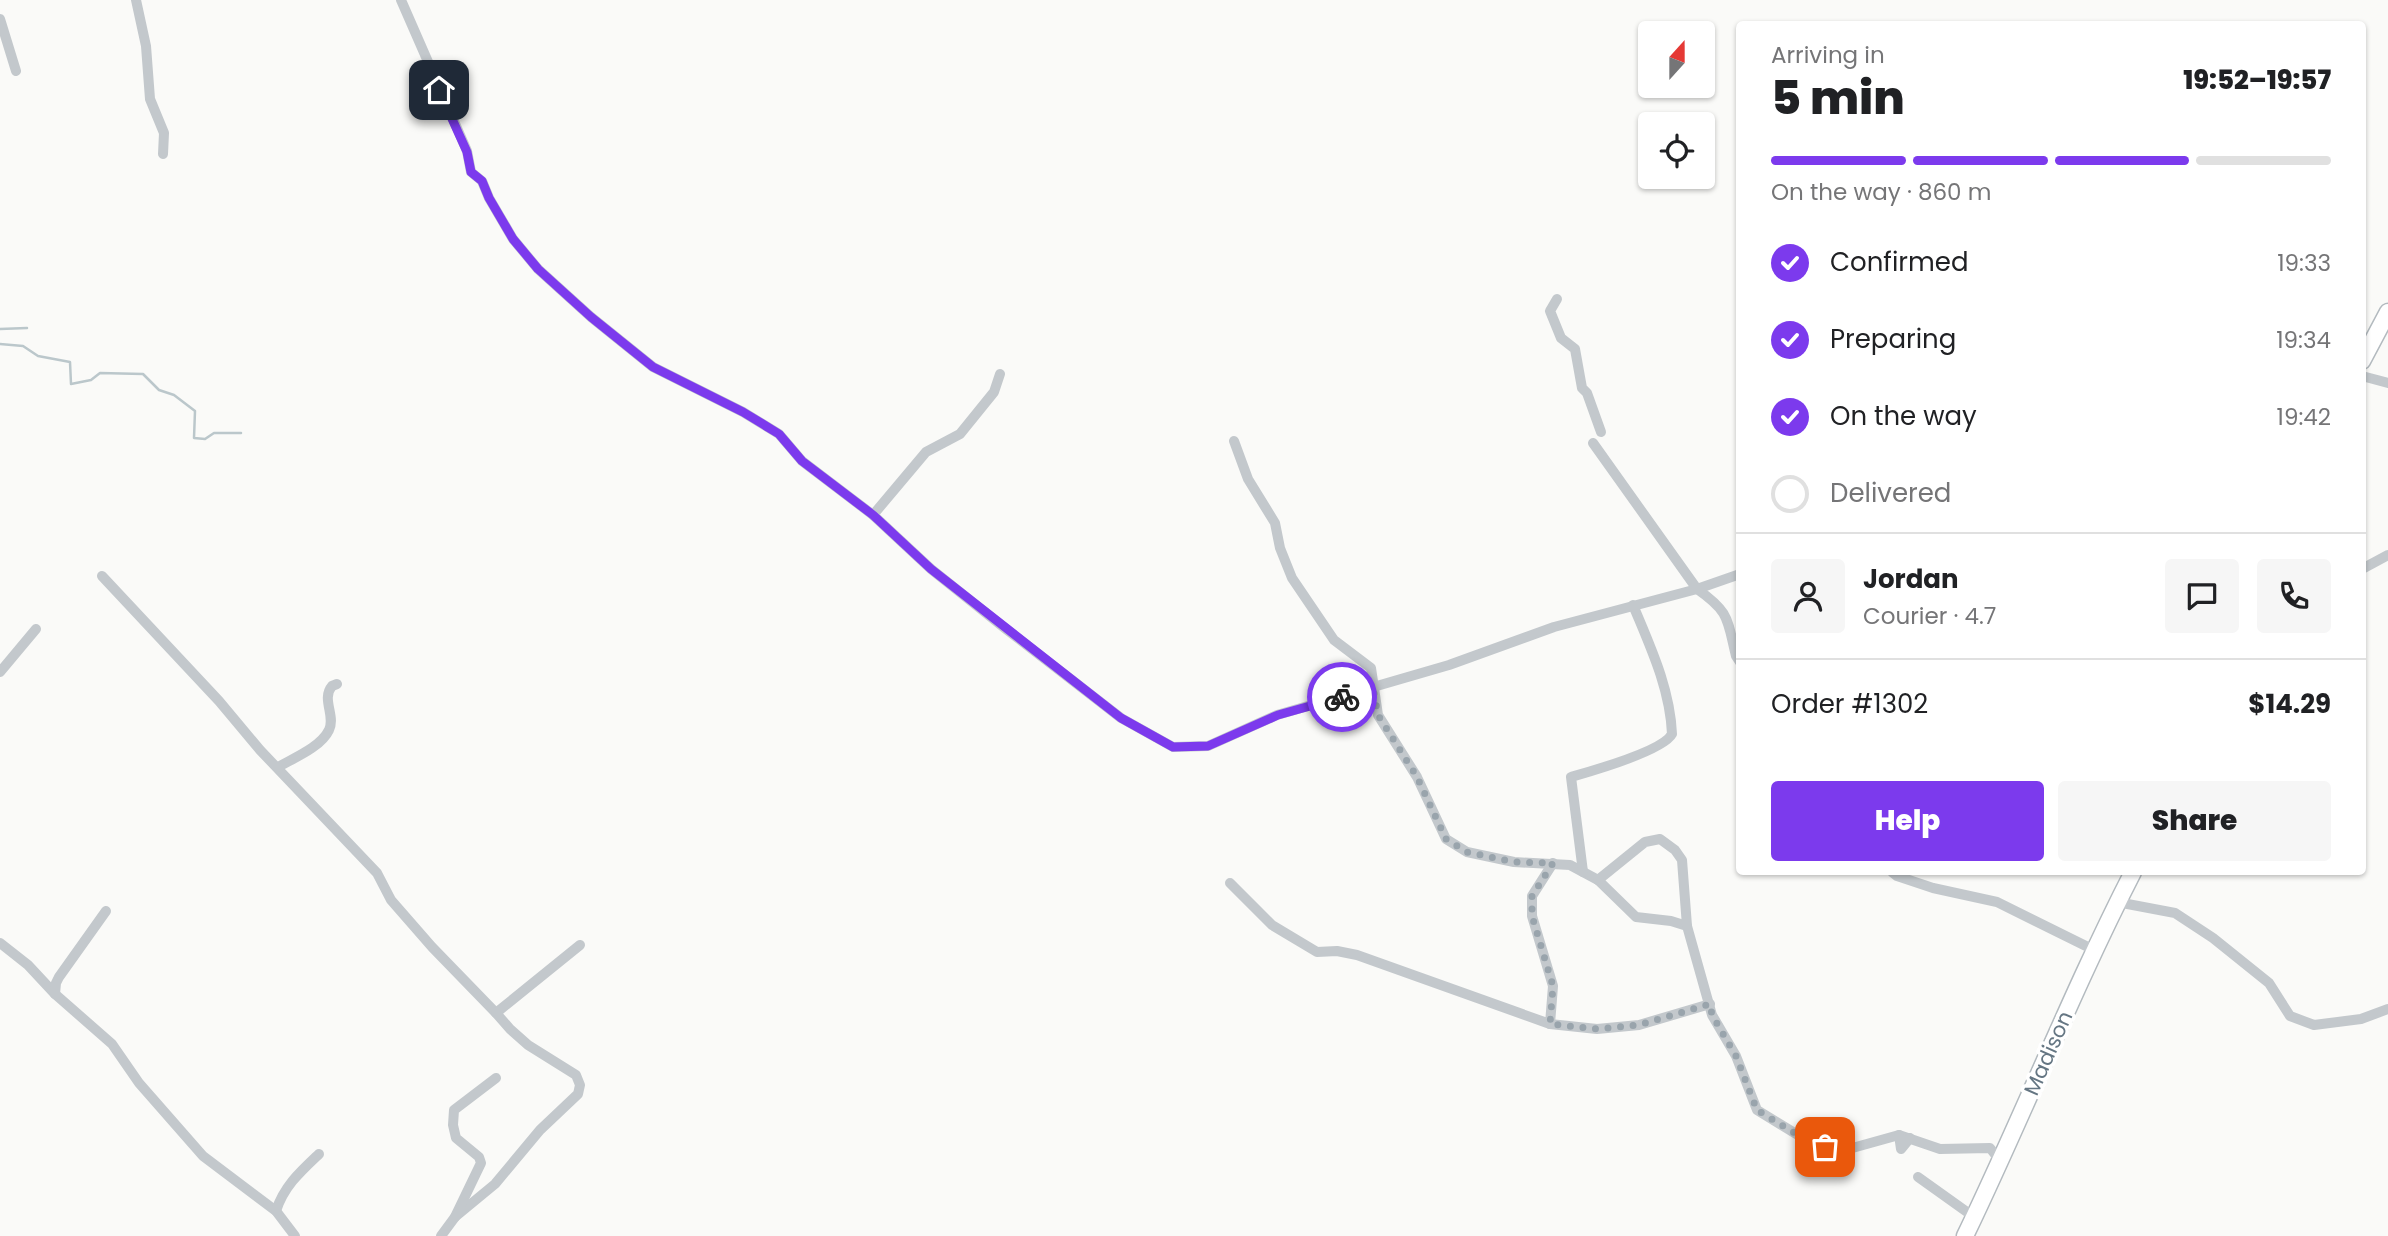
<!DOCTYPE html>
<meta charset="utf-8">
<style>
body{margin:0;font-family:Poppins,sans-serif;background:#f6f6f6;color:#202124;height:100vh;display:flex;flex-direction:column;font-size:26px;white-space:nowrap}
*{box-sizing:border-box;margin:0}
p{font-size:23px;color:#757577}
.icon{flex:none;width:38px;height:38px;fill:none;stroke:currentColor;stroke-width:2;stroke-linecap:round;stroke-linejoin:round}
.map{position:relative;flex:1;overflow:hidden}
.drawer{position:absolute;left:1736px;top:21px;width:630px;height:854px;display:flex;flex-direction:column;background:#fff;border-radius:7px;box-shadow:0 2px 5px #0004}
.drawer>*{flex:none}
.needle{width:46px;rotate:21deg}
.controls{position:absolute;left:1638px;top:21px;display:grid;gap:14px}
.controls a{display:grid;place-items:center;width:77px;height:77px;border-radius:7px;background:#fff;box-shadow:0 2px 5px #0004;font-size:35px}
.pin{position:absolute;display:grid;place-items:center;width:60px;height:60px;color:#fff;margin:-30px;border-radius:14px;box-shadow:0 4px 10px #0006}
.courier{position:absolute;display:grid;place-items:center;width:70px;height:70px;margin:-35px;border:5px solid #7c3aed;border-radius:50%;background:#fff;color:#222;box-shadow:0 2px 9px #0007}
.headline em{font-style:normal;font-weight:800}
.headline div{display:flex;flex-direction:column-reverse}
.headline{display:flex;align-items:center;justify-content:space-between;height:119px;padding:0 35px}
h1{font-size:46px;font-weight:800;line-height:52px}
.bar{display:grid;grid-template-columns:repeat(4,1fr);gap:10px 7px;align-content:center;height:84px;padding:0 35px}
.bar i{height:9px;border-radius:5px;background:#e0e0e0}
.bar .selected{background:#7c3aed}
.bar p{grid-column:span 4}
.line{display:flex;align-items:center;gap:18px;padding:0 35px;border-top:2px solid #e0e0e0}
.line div{flex:1}
.round{display:grid;place-items:center;flex:none;width:74px;height:74px;border-radius:7px;background:#f6f6f6}
ol{padding:0 35px;list-style:none}
li{display:flex;align-items:center;gap:21px;height:77px}
li p{margin-inline-start:auto}
li .icon{padding:7px;border-radius:50%;background:#7c3aed;color:#fff;stroke-width:4}
li:last-child{color:#757577}
li i{width:38px;height:38px;border:4px solid #e0e0e0;border-radius:50%}
.primary-button{display:flex;gap:14px;margin-top:auto;padding:14px 35px}
.primary-button a{flex:1;height:80px;border-radius:7px;background:#7c3aed;color:#fff;font-size:28px;font-weight:800;line-height:80px;text-align:center}
.primary-button a+a{background:#f6f6f6;color:#202124}
.map>svg:first-child{display:block}
</style>
<div class="map">
<svg width="2388" height="1236" viewBox="0 0 2388 1236">
<rect width="100%" height="100%" fill="#fafaf8"/>
<g fill="none" stroke-linecap="round" stroke-linejoin="round">
<g stroke="#bbc7cb" stroke-width="2.5">
<path d="M 0,329 L 27,328"/>
<path d="M 0,344 L 23,346 L 38,356 L 70,362 L 71,384 L 91,380 L 100,373 L 143,374 L 159,390 L 174,395 L 195,411 L 194,438 L 205,439 L 214,433 L 241,433"/>
</g>
<defs>
<g id="secondary">
<path d="M 2362,361 L 2388,312"/>
<path d="M 1965,1236 C 2023,1116 2072,991 2133,872"/>
</g>
</defs>
<use href="#secondary" stroke="#b3babf" stroke-width="19"/>
<g stroke="#c3c8cc" stroke-width="10">
<path d="M 136,0 L 146,46 L 150,99 L 164,133 L 163,154"/>
<path d="M 401,0 L 467,151 L 471,172 L 482,181 L 489,198 L 513,239 L 538,269 L 591,317 L 653,367 L 743,412 L 779,434 L 802,461 L 873,515 L 931,569 L 1006,629 L 1121,718 L 1173,747 L 1208,746 L 1277,715 L 1449,665 L 1554,627 L 1697,589 L 1740,574"/>
<path d="M 0,19 L 16,71"/>
<path d="M 1557,299 L 1550,311 L 1561,338 L 1575,349 L 1582,388 L 1587,393 L 1601,432"/>
<path d="M 2362,376 L 2388,383"/>
<path d="M 1234,441 L 1248,479 L 1275,523 L 1280,548 L 1292,578 L 1334,640 L 1371,668 L 1378,715 L 1417,777 L 1446,839 L 1467,852 L 1514,862 L 1570,865 L 1598,880 L 1636,917 L 1671,921 L 1687,926 L 1712,1015 L 1736,1056 L 1757,1110 L 1811,1143 L 1838,1152 L 1899,1135 L 1940,1149 L 1990,1148 L 2001,1162"/>
<path d="M 1593,443 L 1697,589 C 1730,612 1727,619 1736,656 L 1740,662"/>
<path d="M 873,515 L 926,452 L 960,434 L 994,392 L 1000,374"/>
<path d="M 2362,569 L 2388,555"/>
<path d="M 102,576 L 219,701 L 260,750 L 377,873 L 391,900 L 432,947 L 496,1013"/>
<path d="M 0,672 L 36,629"/>
<path d="M 278,767 C 294,758 321,747 329,730 C 336,716 321,699 332,686 L 337,684"/>
<path d="M 1583,872 L 1571,777 C 1592,771 1663,751 1672,734 C 1670,688 1650,646 1633,605"/>
<path d="M 1892,872 L 1897,876 L 1933,888 L 1997,902 L 2094,950"/>
<path d="M 1598,880 L 1645,842 L 1660,839 L 1675,850 L 1682,860 L 1687,926"/>
<path d="M 1230,883 L 1272,925 L 1317,952 L 1337,951 L 1357,955 L 1550,1024 L 1553,986 L 1532,916 L 1532,896 L 1553,863"/>
<path d="M 2117,902 L 2175,913 L 2213,938 L 2269,983 L 2290,1016 L 2314,1025 L 2361,1019 L 2388,1009"/>
<path d="M 0,943 L 28,965 L 55,994 L 112,1044 L 139,1083 L 203,1156 L 276,1211 L 295,1236"/>
<path d="M 55,994 L 56,983 L 59,977 L 106,911"/>
<path d="M 1550,1024 L 1597,1029 L 1639,1025 L 1710,1004"/>
<path d="M 1899,1135 L 1901,1149 L 1910,1138"/>
<path d="M 1918,1177 L 1974,1217"/>
<path d="M 276,1211 C 284,1186 301,1171 319,1154"/>
<path d="M 455,1217 L 495,1184 L 540,1130 L 578,1094 L 580,1085 L 576,1075 L 528,1045 L 510,1029 L 496,1013 L 580,945"/>
<path d="M 441,1236 L 455,1217 L 481,1163 L 479,1157 L 456,1138 L 453,1125 L 454,1110 L 496,1078"/>
</g>
<use href="#secondary" stroke="#fff" stroke-width="16"/>
</g>
<g fill="none" stroke-linecap="round" stroke-linejoin="round">
<path stroke="#99a4ac" stroke-width="7" stroke-dasharray="0 12.6" d="M 1342,697 L 1373,688 L 1378,715 L 1417,777 L 1446,839 L 1467,852 L 1514,862 L 1553,863 L 1532,896 L 1532,916 L 1553,986 L 1550,1024 L 1597,1029 L 1639,1025 L 1710,1004 L 1712,1015 L 1736,1056 L 1757,1110 L 1811,1143 L 1825,1147"/>
<path stroke="#7c3aed" stroke-width="9" d="M 439,90 L 467,152 L 471,172 L 482,181 L 489,198 L 513,239 L 538,269 L 591,317 L 653,367 L 743,412 L 779,434 L 802,461 L 873,515 L 931,569 L 1121,718 L 1173,747 L 1208,746 L 1278,715 L 1342,697"/>
</g>
<g text-anchor="middle" dominant-baseline="central" stroke-width="7" stroke-linejoin="round" paint-order="stroke">
<g font-size="21" fill="#657683" stroke="#fff">
<text transform="translate(2048 1053) rotate(-66)">Madison</text>
</g>
</g>
</svg>
<div class="controls">
<a><svg class="needle" viewBox="-14 -14 28 28"><path d="M0-13l5 13h-10z" fill="#e53935"/><path d="M0 13l5-13h-10z" fill="#757577"/></svg></a>
<a><svg class="icon" aria-label="locate" viewBox="0 0 24 24"><circle cx="12" cy="12" r="6"/><path d="M12 2v4M12 18v4M2 12h4M18 12h4"/></svg></a>
</div>
<div class="pin" style="left:1825px;top:1147px;background:#ea580c"><svg class="icon" aria-label="bag" viewBox="0 0 24 24"><path d="M5 8h14l-1 12H6zM9 8a3 3 0 0 1 6 0"/></svg></div>
<div class="pin" style="left:439px;top:90px;background:#1f2937"><svg class="icon" aria-label="home" viewBox="0 0 24 24"><path d="M3 11l9-7 9 7M6 9v11h12V9"/></svg></div>
<div class="courier" style="left:1342px;top:697px"><svg class="icon" aria-label="bike" viewBox="0 0 24 24"><circle cx="6" cy="16" r="4"/><circle cx="18" cy="16" r="4"/><path d="M6 16l4-8h5l3 8M10 8l3 8H6M13 5h3"/></svg></div>
<section class="drawer">
<div class="headline"><div><h1>5 min</h1><p>Arriving in</p></div><em>19:52–19:57</em></div>
<div class="bar"><i class="selected"></i><i class="selected"></i><i class="selected"></i><i></i><p>On the way · 860 m</p></div>
<ol>
<li><svg class="icon" aria-label="check" viewBox="0 0 24 24"><path d="M5 12l5 5 9-10"/></svg>Confirmed<p>19:33</p></li>
<li><svg class="icon" aria-label="check" viewBox="0 0 24 24"><path d="M5 12l5 5 9-10"/></svg>Preparing<p>19:34</p></li>
<li><svg class="icon" aria-label="check" viewBox="0 0 24 24"><path d="M5 12l5 5 9-10"/></svg>On the way<p>19:42</p></li>
<li><i></i>Delivered</li>
</ol>
<div class="line" style="height:126px"><a class="round"><svg class="icon" aria-label="person" viewBox="0 0 24 24"><circle cx="12" cy="8" r="4"/><path d="M4 21q1-7 8-7t8 7"/></svg></a><div><b>Jordan</b><p>Courier · 4.7</p></div><a class="round"><svg class="icon" aria-label="chat" viewBox="0 0 24 24"><path d="M4 5h16v11H9l-5 4z"/></svg></a><a class="round"><svg class="icon" aria-label="phone" viewBox="0 0 24 24"><path d="M5 4h4l2 5-3 2q2 4 5 5l2-3 5 2v4C11 20 4 13 5 4z"/></svg></a></div>
<div class="line" style="height:91px"><div>Order #1302</div><b>$14.29</b></div>
<div class="primary-button"><a>Help</a><a>Share</a></div>
</section>
</div>
